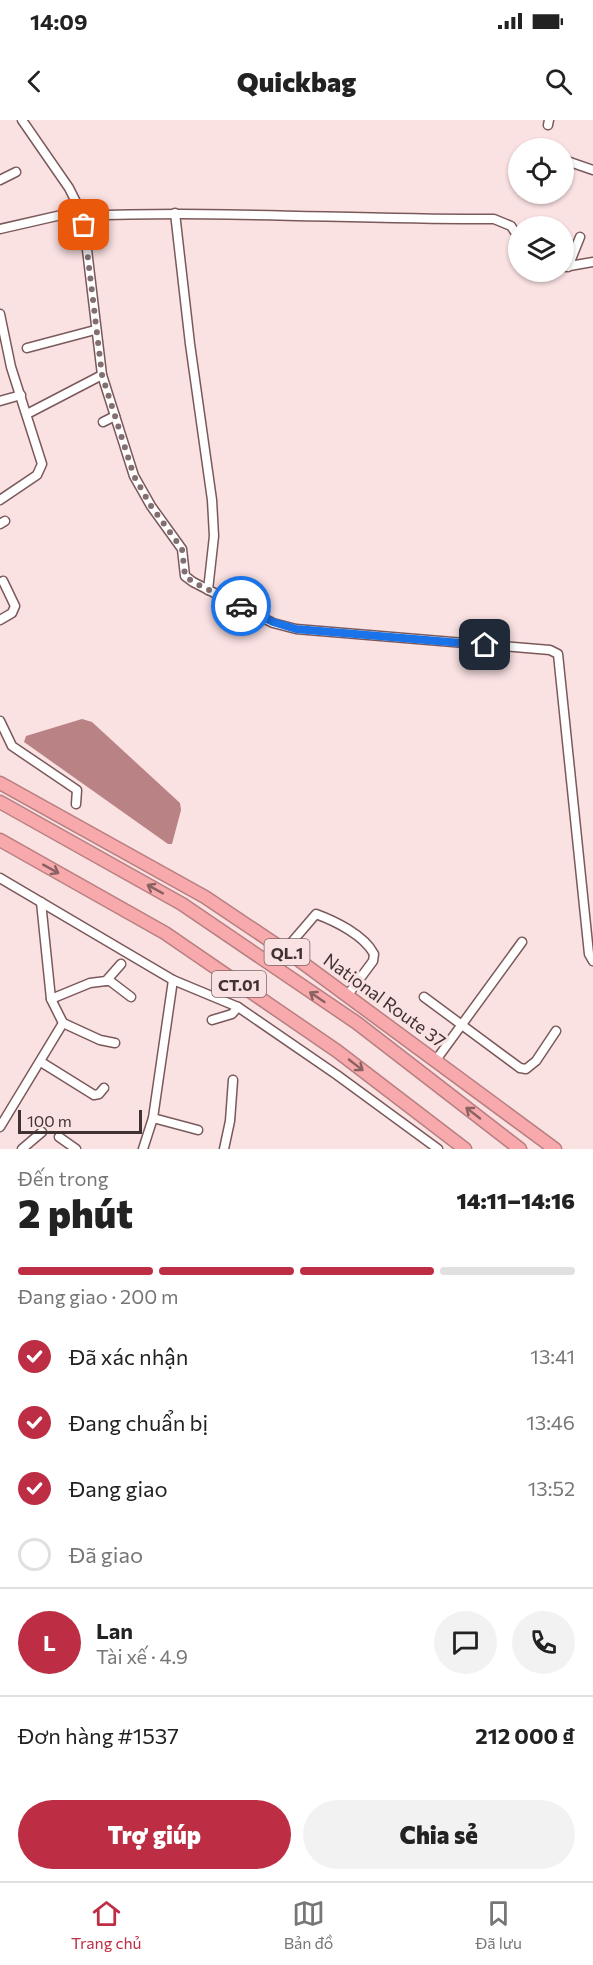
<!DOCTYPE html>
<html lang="vi">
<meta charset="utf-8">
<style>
body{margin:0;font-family:Commissioner,sans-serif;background:#f2f2f2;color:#222;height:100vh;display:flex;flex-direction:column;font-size:22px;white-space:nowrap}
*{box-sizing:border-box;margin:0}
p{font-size:20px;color:#767676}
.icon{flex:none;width:33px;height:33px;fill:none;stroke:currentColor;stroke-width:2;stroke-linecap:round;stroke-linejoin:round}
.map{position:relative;height:1029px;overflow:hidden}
.side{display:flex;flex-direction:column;background:#fff;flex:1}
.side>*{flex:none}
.buttons{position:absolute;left:508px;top:18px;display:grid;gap:12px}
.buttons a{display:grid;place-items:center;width:66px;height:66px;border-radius:50%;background:#fff;box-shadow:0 2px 4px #0004;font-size:30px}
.scale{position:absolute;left:18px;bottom:15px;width:124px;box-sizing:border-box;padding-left:6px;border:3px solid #413232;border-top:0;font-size:16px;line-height:21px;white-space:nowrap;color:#413232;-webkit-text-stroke:4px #fae1e2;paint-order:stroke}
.pin{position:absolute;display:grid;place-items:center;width:51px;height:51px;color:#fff;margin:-26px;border-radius:12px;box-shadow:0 3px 9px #0006}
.courier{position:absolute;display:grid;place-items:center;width:60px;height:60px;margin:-30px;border:4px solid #1a73e8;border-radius:50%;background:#fff;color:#222;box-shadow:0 2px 8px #0007}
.overview em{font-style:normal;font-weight:800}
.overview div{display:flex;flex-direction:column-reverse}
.overview{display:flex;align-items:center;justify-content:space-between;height:102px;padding:0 18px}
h1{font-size:39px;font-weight:800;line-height:45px}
.bar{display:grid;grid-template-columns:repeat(4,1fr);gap:9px 6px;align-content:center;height:72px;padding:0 18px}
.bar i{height:8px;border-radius:4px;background:#e0e0e0}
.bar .selected{background:#bd2d44}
.bar p{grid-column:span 4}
.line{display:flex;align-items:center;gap:15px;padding:0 18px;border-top:2px solid #e0e0e0}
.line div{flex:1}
.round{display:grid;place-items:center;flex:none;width:63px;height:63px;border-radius:32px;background:#f2f2f2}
ol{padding:0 18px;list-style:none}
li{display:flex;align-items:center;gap:18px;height:66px}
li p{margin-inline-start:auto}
li .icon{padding:6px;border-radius:50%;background:#bd2d44;color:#fff;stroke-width:4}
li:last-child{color:#767676}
li i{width:33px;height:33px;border:3px solid #e0e0e0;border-radius:50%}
.button{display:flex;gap:12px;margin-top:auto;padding:12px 18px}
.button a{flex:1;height:69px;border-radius:36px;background:#bd2d44;color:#fff;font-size:24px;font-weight:800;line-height:69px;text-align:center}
.button a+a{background:#f2f2f2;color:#222}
.status{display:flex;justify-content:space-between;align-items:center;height:42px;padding:0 30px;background:#fff;direction:ltr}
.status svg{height:16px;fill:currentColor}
header{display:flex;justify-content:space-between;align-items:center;height:78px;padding:0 18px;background:#fff;font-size:27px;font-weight:800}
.dock{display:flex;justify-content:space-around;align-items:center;height:84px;border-top:2px solid #e0e0e0;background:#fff;font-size:16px;color:#767676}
.dock a{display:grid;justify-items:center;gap:3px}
.dock .selected{color:#bd2d44}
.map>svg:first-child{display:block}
</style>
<div class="status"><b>14:09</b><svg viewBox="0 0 49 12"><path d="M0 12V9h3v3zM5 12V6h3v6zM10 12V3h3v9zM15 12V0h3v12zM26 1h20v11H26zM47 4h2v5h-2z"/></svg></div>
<header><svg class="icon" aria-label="back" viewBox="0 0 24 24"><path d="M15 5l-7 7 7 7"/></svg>Quickbag<svg class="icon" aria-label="search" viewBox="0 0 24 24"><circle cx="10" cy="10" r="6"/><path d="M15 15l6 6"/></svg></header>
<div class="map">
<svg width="593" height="1029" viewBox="0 0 593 1029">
<rect width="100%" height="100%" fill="#fae1e2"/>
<path fill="#b98284" d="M 82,599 L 92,602 L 180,683 L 181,690 L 172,724 L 168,724 L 24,622 L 26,616 Z"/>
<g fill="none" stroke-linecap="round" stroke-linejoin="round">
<defs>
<g id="minor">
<path d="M 22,0 L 69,68 L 83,96 L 102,255 L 134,356 L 151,386 L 182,429 L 185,456 L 193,462 L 273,503 L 296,509 L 550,530 L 558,534 L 589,834 L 593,841"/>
<path d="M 548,5 L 549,0"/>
<path d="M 564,40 L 593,50"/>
<path d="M 0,60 L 16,52"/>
<path d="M 175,93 L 190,224 L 212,380 L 214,416 L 208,470"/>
<path d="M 83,96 C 221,90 357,100 494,99 L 511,106 L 519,118"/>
<path d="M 0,109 L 70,93 L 79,87"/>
<path d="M 564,147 L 593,142"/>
<path d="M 568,147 L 580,117"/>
<path d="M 0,194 L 11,247 L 42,344 L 37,355 L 0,380"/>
<path d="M 27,228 L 95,210"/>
<path d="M 0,281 L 21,275"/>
<path d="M 27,294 L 102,255"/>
<path d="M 103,302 L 115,296"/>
<path d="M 0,404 L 5,401"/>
<path d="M 0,500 L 12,493 L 15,486 L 3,461"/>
<path d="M 0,601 L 12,626 L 77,670 L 76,684"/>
<path d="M 0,758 L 173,860 L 238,887 L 337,955 L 438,1029"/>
<path d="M 285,830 L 316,794 C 335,801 364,815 374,834 L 373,841 L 347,876"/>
<path d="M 106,861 L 110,861 L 131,877"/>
<path d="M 424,877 L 520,948 L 526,949 L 536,941 L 556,911"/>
<path d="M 51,879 L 90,863 L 106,861 L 121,844"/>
<path d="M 212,900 L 232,894 L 238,887"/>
<path d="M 63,903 L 100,920 L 115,923"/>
<path d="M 436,940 L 522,822"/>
<path d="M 41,942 L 94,975 L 99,974 L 104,968"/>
<path d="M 153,998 L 198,1010"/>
<path d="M 0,1007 L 63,903 L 51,879 L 41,782"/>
<path d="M 59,1017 L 76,1029"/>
<path d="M 22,1029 L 42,1012"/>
<path d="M 143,1029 L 153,998 L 173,860"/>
<path d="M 224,1029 L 230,1001 L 233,960"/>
</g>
<g id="highway">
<path d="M 0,663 L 205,777 L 296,838 L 555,1029"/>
<path d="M 0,682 L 182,784 L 357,903 L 520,1029"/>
<path d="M 0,720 L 165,813 L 337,931 L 465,1029"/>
</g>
</defs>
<use href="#minor" stroke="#7b595a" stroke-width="11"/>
<use href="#highway" stroke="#b87f81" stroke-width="15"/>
<use href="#minor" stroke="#fff" stroke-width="8"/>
<use href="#highway" stroke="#f8a9ab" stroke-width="12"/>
</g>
<defs><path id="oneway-shaft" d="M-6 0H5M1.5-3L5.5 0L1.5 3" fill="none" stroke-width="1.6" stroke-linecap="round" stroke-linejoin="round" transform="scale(1.5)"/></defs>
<g stroke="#8a6262">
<use href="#oneway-shaft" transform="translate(51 749) rotate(29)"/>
<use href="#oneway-shaft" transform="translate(155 769) rotate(-151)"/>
<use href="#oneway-shaft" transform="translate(317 877) rotate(-146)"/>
<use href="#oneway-shaft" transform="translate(356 945) rotate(38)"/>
<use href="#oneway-shaft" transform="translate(473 993) rotate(-142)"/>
</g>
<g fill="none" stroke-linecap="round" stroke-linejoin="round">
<path stroke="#826f70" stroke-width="6" stroke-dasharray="0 10.8" d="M 84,105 L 102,255 L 134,356 L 151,386 L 182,429 L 185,456 L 193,462 L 241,486"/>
<path stroke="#1a73e8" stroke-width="8" d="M 241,486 L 273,502 L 296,509 L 485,525"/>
</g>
<g text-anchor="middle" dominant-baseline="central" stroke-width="6" stroke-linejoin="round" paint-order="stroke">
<g fill="#fae1e2" stroke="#786667" stroke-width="1.5">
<rect x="264.5" y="819" width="45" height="26" rx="4.5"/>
<rect x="212" y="851" width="54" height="26" rx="4.5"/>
</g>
<g font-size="16" font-weight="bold" fill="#413232">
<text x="287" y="832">QL.1</text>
<text x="239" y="864">CT.01</text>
</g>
<g font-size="18" fill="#413232" stroke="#fae1e2">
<text transform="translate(385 880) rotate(36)">National Route 37</text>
</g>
</g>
</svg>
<div class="buttons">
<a><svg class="icon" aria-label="locate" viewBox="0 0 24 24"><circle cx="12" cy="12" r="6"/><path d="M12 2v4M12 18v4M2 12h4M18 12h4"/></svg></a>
<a><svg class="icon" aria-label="layers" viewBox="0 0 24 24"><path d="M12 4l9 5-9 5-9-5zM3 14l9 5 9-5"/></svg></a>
</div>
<div class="scale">100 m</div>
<div class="pin" style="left:84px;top:105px;background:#ea580c"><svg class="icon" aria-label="bag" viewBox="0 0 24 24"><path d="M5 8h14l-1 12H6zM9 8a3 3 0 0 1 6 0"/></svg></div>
<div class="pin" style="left:485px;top:525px;background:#1f2937"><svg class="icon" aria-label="home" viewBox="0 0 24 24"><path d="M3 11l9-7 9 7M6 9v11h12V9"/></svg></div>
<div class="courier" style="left:241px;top:486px"><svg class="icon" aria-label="car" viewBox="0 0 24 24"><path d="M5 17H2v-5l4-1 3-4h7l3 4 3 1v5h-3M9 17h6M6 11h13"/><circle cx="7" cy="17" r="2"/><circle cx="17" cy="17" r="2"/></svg></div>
</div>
<section class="side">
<div class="overview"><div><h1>2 phút</h1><p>Đến trong</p></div><em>14:11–14:16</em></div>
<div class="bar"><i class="selected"></i><i class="selected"></i><i class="selected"></i><i></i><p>Đang giao · 200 m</p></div>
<ol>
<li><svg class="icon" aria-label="check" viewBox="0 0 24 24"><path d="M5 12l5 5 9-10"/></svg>Đã xác nhận<p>13:41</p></li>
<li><svg class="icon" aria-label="check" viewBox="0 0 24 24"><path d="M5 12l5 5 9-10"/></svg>Đang chuẩn bị<p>13:46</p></li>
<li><svg class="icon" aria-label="check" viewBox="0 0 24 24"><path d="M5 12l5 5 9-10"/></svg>Đang giao<p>13:52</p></li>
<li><i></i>Đã giao</li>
</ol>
<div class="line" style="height:108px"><b class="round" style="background:#bd2d44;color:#fff">L</b><div><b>Lan</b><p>Tài xế · 4.9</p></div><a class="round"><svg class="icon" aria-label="chat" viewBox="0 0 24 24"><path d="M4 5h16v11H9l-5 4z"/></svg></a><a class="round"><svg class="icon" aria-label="phone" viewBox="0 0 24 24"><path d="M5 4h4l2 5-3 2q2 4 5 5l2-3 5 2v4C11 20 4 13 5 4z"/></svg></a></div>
<div class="line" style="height:78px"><div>Đơn hàng #1537</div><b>212 000 ₫</b></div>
<div class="button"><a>Trợ giúp</a><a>Chia sẻ</a></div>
</section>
<nav class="dock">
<a class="selected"><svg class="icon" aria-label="home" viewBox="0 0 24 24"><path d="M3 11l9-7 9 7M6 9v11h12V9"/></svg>Trang chủ</a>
<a><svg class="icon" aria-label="map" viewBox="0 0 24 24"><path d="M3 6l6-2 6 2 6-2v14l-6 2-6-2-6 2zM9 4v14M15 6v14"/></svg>Bản đồ</a>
<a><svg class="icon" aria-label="saved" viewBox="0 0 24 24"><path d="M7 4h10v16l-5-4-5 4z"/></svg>Đã lưu</a>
</nav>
